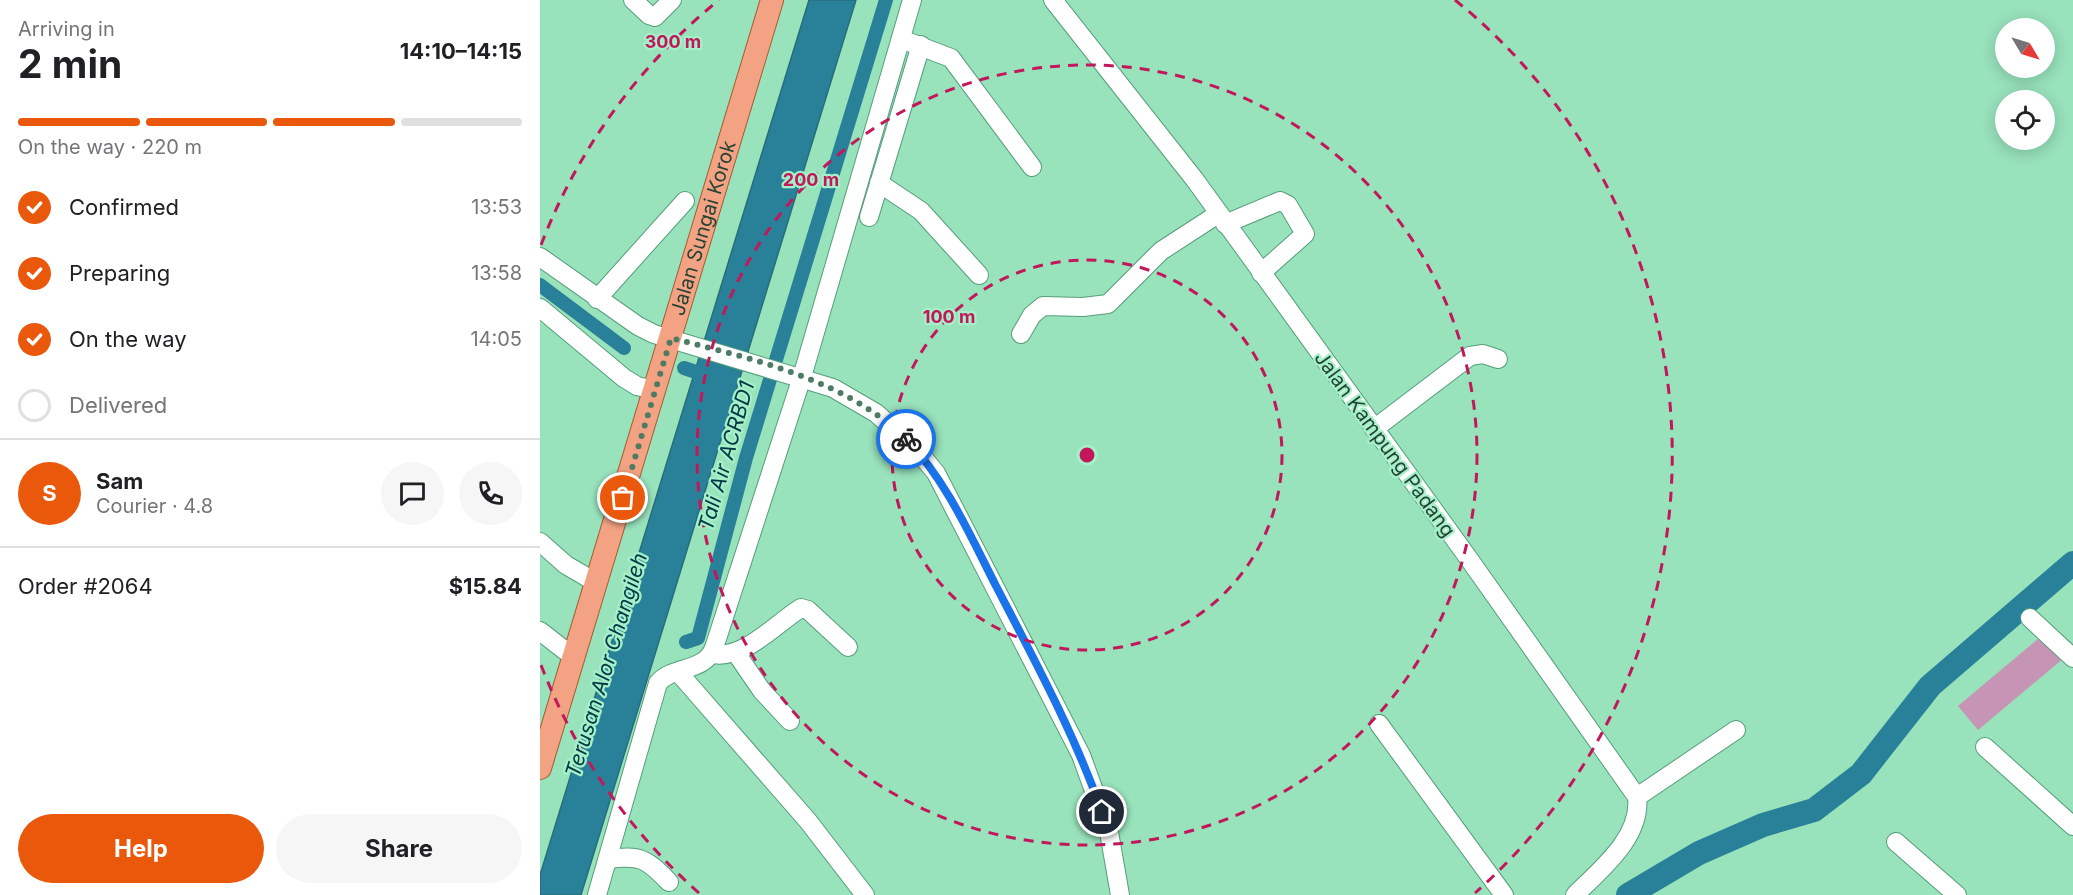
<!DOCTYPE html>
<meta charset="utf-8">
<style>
body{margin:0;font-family:Inter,sans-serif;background:#f6f6f6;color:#202124;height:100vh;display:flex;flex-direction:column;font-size:22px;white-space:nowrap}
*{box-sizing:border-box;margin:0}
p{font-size:20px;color:#757577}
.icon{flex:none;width:33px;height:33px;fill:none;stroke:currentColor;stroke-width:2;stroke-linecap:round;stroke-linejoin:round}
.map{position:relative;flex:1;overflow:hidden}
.drawer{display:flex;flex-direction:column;background:#fff;width:540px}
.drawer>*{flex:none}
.needle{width:39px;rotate:128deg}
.buttons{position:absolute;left:1455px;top:18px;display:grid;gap:12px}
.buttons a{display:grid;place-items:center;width:60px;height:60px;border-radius:50%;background:#fff;box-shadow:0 3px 15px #0003;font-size:30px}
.pin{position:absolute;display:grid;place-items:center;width:51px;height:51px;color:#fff;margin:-26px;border:3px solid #fff;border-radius:50%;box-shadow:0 2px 6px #0007}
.courier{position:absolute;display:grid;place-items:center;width:60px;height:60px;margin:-30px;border:4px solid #1a73e8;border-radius:50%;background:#fff;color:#222;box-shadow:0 2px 8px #0007}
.head em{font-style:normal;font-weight:700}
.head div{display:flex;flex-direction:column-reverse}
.head{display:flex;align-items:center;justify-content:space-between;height:102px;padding:0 18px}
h1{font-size:39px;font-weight:700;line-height:45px}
.bar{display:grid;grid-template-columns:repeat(4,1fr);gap:9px 6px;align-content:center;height:72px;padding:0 18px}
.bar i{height:8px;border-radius:4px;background:#e0e0e0}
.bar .on{background:#ea580c}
.bar p{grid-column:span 4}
.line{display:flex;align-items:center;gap:15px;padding:0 18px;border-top:2px solid #e0e0e0}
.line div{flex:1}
.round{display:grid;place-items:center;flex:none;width:63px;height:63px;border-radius:32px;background:#f6f6f6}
ol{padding:0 18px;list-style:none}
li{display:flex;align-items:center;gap:18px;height:66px}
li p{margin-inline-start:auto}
li .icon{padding:6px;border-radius:50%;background:#ea580c;color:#fff;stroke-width:4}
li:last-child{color:#757577}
li i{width:33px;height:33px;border:3px solid #e0e0e0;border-radius:50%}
.cta{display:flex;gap:12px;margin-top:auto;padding:12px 18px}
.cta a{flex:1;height:69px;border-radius:36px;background:#ea580c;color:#fff;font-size:24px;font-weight:700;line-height:69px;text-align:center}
.cta a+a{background:#f6f6f6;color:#202124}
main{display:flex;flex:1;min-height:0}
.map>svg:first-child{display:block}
</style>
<main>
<section class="drawer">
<div class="head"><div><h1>2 min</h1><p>Arriving in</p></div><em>14:10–14:15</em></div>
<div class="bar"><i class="on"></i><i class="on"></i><i class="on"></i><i></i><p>On the way · 220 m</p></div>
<ol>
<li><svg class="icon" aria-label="check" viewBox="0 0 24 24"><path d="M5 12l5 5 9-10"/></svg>Confirmed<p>13:53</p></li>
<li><svg class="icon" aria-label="check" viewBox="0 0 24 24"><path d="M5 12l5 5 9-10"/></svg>Preparing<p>13:58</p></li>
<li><svg class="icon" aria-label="check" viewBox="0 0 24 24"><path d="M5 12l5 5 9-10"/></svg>On the way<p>14:05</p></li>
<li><i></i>Delivered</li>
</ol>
<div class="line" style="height:108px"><b class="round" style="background:#ea580c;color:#fff">S</b><div><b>Sam</b><p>Courier · 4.8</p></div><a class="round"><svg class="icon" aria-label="chat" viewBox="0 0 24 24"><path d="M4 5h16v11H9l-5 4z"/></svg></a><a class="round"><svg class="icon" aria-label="phone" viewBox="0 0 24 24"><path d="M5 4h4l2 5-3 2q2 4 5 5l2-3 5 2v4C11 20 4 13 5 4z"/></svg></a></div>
<div class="line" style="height:78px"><div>Order #2064</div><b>$15.84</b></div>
<div class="cta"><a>Help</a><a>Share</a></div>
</section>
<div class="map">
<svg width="1533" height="895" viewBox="0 0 1533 895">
<rect width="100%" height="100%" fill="#98e2bc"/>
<path fill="#c694b4" d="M 1504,634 L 1524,658 L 1438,730 L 1418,706 Z"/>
<path fill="#288099" stroke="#276e7b" stroke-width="1.5" d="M 269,0 L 316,0 L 41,895 L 0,895 L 0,875 Z"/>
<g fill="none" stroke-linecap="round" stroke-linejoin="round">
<g stroke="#288099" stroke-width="14">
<path d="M 0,285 L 84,348"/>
<path d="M 144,368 L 171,377"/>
<path d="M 146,642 L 158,638 L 206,458 L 346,0"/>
</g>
<path stroke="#288099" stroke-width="24" d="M 1088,895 L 1159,853 L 1223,825 L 1274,810 L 1321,774 L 1390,686 L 1533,563"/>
<defs>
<g id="minor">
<path d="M 93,0 L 109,15 L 115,17 L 132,0"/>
<path d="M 513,0 L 655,180 L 929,559 L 1097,797 C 1102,837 1060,870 1035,895"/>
<path d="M 361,39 L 411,58 L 492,167"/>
<path d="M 339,183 L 381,211 L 439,275"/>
<path d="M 329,217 L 381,45"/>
<path d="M 685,224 L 740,201 L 748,205 L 765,234 L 721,273"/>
<path d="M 0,257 L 98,326 L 114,334 L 293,388 L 336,413 L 377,450 L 396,473 L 541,755 L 569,832 L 580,895"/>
<path d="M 57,299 L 145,201"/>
<path d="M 0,308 L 84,378 L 97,386 L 115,390"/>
<path d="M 481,334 L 492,315 L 503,306 L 543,307 L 568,304 L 621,251 L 678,214"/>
<path d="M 834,429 L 930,356 L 943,354 L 958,359"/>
<path d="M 0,542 L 26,565 L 57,583"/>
<path d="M 1490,618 L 1533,658"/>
<path d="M 0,631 L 32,656"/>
<path d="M 196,653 L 222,691 L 250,721"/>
<path d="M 172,654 C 204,660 235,624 261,608 L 268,610 L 308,647"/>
<path d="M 138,672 L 268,821 L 325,895"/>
<path d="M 839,724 L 964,895"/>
<path d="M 1445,747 L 1533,826"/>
<path d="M 1097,797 L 1196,730"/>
<path d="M 1356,842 L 1417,895"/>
<path d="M 68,859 C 100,855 106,858 129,882"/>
<path d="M 57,895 L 118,683 C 133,665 164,673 174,648 L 262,377 L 372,0"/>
</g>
<g id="major">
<path id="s1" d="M 0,768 L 232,0"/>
</g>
</defs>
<use href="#minor" stroke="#559e7a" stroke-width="20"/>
<use href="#major" stroke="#a65a31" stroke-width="24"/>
<use href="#minor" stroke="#fff" stroke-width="18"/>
<use href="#major" stroke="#f3a383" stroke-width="22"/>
</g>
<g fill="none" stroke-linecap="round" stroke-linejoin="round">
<path stroke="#4d7b64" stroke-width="6" stroke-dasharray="0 10.8" d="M 83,498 L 131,338 C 212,359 305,379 366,439"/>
<path stroke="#1a73e8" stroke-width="8" d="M 366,439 C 406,480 430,535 456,586 C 495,661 534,733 562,812"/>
</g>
<g fill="none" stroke="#c2185b" stroke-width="3" stroke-dasharray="10 8">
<circle cx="547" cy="455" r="195"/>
<circle cx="547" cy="455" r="390"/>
<path d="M159 893A585 585 0 0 1 1 665M1 245A585 585 0 0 1 179 0M915 0A585 585 0 0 1 935 893"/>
</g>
<g text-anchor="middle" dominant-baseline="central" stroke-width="4.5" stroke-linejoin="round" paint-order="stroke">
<g font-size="20" fill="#254334" stroke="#a5f0c8">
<text stroke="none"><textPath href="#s1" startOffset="564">Jalan Sungai Korok</textPath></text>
<text transform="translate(845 444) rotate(54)">Jalan Kampung Padang</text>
</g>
<g font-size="21" font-style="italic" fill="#023846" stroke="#a5f0c8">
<text transform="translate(186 456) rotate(-74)">Tali Air ACRBD1</text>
<text transform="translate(66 665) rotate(-73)">Terusan Alor Changileh</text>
</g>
</g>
<circle cx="547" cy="455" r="9" fill="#c2185b" stroke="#a5f0c8" stroke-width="3"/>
<g font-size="18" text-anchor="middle" font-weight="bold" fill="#c2185b" stroke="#a5f0c8" stroke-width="4.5" stroke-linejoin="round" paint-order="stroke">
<text x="133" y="48">300 m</text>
<text x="271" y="186">200 m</text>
<text x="409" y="323">100 m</text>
</g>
</svg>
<div class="buttons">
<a><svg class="needle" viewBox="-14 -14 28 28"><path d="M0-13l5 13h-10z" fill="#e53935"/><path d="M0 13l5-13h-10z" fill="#757577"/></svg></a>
<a><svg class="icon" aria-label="locate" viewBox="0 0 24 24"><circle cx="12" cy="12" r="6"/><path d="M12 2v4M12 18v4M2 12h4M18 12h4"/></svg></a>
</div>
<div class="pin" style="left:83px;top:498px;background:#ea580c"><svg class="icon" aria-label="bag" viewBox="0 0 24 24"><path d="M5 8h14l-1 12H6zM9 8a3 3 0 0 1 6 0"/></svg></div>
<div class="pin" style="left:562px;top:812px;background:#1f2937"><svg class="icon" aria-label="home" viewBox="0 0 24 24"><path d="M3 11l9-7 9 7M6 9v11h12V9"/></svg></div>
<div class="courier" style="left:366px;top:439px"><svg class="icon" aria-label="bike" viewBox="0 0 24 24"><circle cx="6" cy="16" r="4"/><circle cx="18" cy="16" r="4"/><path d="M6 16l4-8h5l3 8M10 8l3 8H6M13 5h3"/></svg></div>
</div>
</main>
